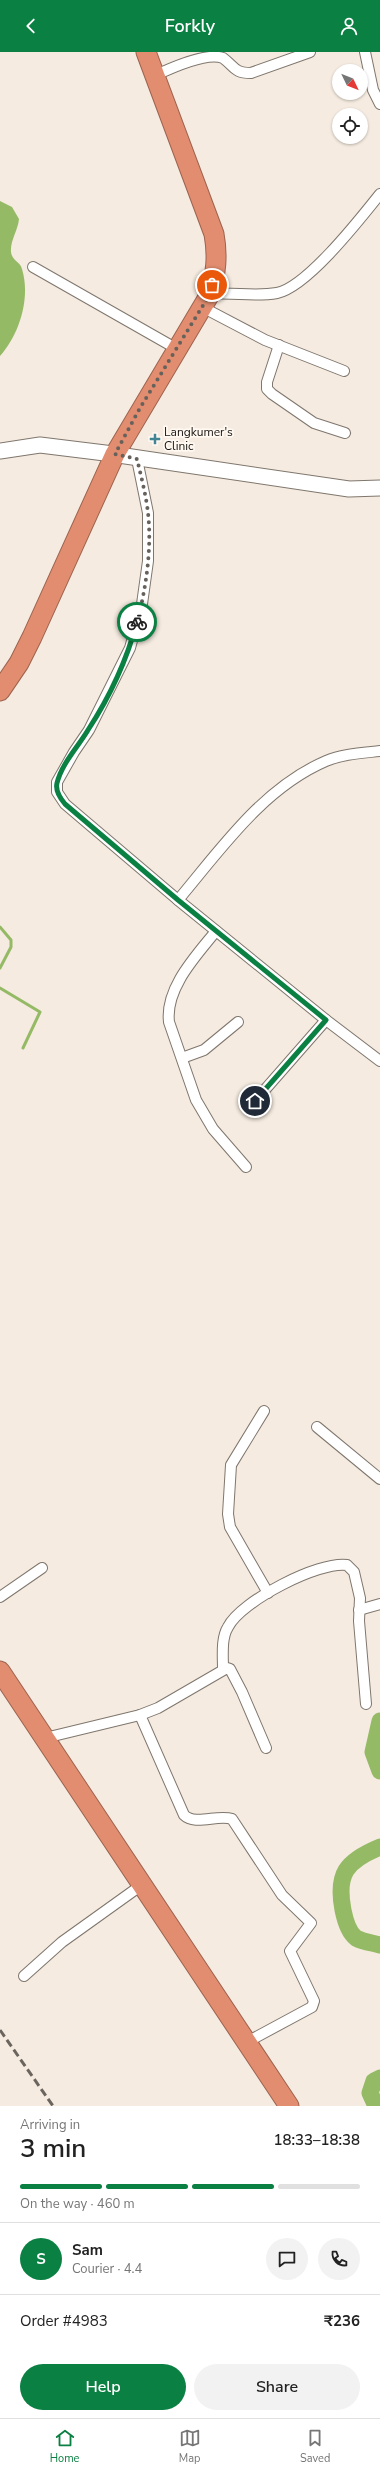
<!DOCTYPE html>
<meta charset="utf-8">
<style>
body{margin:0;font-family:"Nunito Sans",sans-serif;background:#f2f2f2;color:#222;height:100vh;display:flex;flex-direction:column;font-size:15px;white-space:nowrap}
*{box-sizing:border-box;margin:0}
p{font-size:13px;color:#767676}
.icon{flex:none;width:22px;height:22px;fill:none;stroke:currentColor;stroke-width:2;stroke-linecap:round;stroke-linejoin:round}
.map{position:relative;height:2054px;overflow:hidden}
.details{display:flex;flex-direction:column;background:#fff;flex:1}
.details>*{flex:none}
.needle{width:26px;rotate:133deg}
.buttons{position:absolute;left:332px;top:12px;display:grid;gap:8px}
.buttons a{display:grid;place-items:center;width:36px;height:36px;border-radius:50%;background:#fff;box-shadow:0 1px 3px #0004;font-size:20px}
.pin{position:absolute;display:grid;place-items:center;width:34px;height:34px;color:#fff;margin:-17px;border:2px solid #fff;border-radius:50%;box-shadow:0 1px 4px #0007}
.courier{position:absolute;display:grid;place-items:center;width:40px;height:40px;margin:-20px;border:3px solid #0b8043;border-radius:50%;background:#fff;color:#222;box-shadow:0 1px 5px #0007}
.summary em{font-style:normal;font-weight:600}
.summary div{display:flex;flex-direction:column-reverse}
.summary{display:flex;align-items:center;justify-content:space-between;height:68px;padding:0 20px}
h1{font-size:26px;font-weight:600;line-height:30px}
.bar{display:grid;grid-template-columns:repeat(4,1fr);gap:6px 4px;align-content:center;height:48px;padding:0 20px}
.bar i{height:5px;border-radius:3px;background:#e0e0e0}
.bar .current{background:#0b8043}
.bar p{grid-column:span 4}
.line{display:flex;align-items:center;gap:10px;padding:0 20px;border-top:1px solid #e0e0e0}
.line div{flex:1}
.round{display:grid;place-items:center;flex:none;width:42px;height:42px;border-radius:21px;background:#f2f2f2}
.button{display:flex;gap:8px;margin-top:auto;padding:8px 20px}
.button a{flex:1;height:46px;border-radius:24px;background:#0b8043;color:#fff;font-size:16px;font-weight:600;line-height:46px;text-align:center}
.button a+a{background:#f2f2f2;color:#222}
header{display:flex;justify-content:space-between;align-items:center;height:52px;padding:0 20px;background:#0b8043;color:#fff;font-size:18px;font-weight:600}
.menu{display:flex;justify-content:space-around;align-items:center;height:56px;border-top:1px solid #e0e0e0;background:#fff;font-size:11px;color:#767676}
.menu a{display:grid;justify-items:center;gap:2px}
.menu .current{color:#0b8043}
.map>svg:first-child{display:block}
</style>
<header><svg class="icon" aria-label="back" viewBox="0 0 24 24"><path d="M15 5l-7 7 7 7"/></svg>Forkly<svg class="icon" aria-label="person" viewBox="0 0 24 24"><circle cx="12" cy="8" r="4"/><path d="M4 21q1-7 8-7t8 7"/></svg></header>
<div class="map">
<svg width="380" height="2054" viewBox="0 0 380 2054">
<rect width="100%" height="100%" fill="#f5ebe0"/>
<path fill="#95ba65" d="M 0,149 L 12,155 L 19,167 C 18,178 10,189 11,200 C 12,209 20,209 22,217 C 31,246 19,283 0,304 Z"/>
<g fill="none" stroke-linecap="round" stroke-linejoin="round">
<g stroke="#95ba65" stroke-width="3">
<path d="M 0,875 L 11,888 L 11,895 L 0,916"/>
<path d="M 0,936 L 40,960 L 23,996"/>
</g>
<g stroke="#95ba65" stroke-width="17">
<path d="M 380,1669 L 373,1700 L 380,1719"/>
<path d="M 380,1795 C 346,1809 336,1822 343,1858 C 345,1868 348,1880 356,1886 C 363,1890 373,1891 380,1893"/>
<path d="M 376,2054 L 370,2041 L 374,2029 L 380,2026"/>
</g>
<defs>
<g id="street">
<path d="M 365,0 L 373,38 L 380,52"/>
<path d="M 154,24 C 171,16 207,0 223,6 C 235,15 234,21 251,21 L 310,0"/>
<path d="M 33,215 L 170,293"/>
<path d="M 210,242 C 233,240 255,245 277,241 C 307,235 360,167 380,142"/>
<path d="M 202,255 L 265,288 L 344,319"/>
<path d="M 279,293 L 267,330 L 267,337 L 272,342 L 314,371 L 345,381"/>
<path d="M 137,407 L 148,461 L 148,509 L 142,552 L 130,596 L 89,678 L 74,700 L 57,730 L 57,740 L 65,752 L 178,848 L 326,968 L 380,1009"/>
<path d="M 178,848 C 221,797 263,736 326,709 C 342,702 362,701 380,699"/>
<path d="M 216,879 C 196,904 165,936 169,970 L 196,1048 L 213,1077 L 246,1115"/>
<path d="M 182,1006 L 204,998 L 238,970"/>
<path d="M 255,1049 L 326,968"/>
<path d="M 264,1359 L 231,1413 L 228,1462 L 230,1475 L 268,1541"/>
<path d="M 317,1375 L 380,1427"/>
<path d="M 0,1545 L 42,1516"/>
<path d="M 359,1558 L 380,1552"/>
<path d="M 223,1617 C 223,1604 221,1586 228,1575 C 241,1549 319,1509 347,1513 L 354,1520 L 360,1546 L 359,1569 L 366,1652"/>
<path d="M 140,1663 L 184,1763 C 195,1774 218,1762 232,1767 L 282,1843 L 311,1871 L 290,1899 L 314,1949 L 312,1955 L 247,1990"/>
<path d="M 45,1686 L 140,1663 L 158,1656 L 227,1616 L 230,1617 L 242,1640 L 266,1696"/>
<path d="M 24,1924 L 62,1890 L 143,1832"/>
</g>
<path id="secondary" d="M 0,399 L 40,393 L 105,401 L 349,437 L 380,436"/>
<g id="highway">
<path d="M 0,639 L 19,611 L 32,585 L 115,402 L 210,242 C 216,221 218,204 214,182 L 146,0"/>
<path d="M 0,1619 L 289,2054"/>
</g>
</defs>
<use href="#street" stroke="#7f766d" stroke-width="12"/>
<use href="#secondary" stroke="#7f766d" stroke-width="17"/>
<use href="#highway" stroke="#9c634f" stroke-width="21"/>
<use href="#street" stroke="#fff" stroke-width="10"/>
<use href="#secondary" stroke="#fff" stroke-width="15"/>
<use href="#highway" stroke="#e28d6f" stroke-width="19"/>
<path stroke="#6b655f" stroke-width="3" stroke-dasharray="8 4" stroke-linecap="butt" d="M 0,1978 L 53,2054"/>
</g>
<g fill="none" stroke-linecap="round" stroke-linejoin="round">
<path stroke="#67615b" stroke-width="4" stroke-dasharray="0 7.2" d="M 137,570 C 146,537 152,496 148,461 C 146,443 141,424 137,407 L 115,402 L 140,356 L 210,242 L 212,233"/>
<path stroke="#0b8043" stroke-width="5" d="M 137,570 C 127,607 109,646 88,678 C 78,695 62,711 57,731 C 55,739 60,746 65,752 L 178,848 L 326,968 L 255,1049"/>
</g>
<path fill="#418494" stroke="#fff9f2" stroke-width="1.5" d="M153 381h4v4h4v4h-4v4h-4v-4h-4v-4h4z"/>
<g text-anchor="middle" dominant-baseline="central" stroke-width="3.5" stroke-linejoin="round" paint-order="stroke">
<g font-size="12" fill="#1a1613" stroke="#fff9f2" text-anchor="start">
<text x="164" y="380">Langkumer's<tspan x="164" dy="14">Clinic</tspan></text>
</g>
</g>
</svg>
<div class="buttons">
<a><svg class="needle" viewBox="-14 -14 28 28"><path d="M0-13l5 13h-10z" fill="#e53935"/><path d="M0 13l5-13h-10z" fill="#767676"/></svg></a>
<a><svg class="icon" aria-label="locate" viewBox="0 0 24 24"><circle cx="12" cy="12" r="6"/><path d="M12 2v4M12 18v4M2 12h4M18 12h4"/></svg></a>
</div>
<div class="pin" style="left:212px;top:233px;background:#ea580c"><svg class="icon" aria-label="bag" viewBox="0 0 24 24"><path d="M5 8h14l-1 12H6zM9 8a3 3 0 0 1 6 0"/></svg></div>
<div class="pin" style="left:255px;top:1049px;background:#1f2937"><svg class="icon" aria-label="home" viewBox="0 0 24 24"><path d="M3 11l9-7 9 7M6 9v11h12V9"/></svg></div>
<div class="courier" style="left:137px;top:570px"><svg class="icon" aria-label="bike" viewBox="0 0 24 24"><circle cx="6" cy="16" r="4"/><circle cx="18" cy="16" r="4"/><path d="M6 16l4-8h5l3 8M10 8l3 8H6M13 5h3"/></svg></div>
</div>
<section class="details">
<div class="summary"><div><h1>3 min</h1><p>Arriving in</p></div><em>18:33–18:38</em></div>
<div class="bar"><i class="current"></i><i class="current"></i><i class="current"></i><i></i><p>On the way · 460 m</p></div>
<div class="line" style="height:72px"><b class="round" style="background:#0b8043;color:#fff">S</b><div><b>Sam</b><p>Courier · 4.4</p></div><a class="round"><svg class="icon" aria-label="chat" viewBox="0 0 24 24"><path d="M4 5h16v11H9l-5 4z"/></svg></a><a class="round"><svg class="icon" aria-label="phone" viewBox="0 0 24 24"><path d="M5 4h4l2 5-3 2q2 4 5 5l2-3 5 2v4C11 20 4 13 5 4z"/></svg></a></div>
<div class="line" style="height:52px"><div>Order #4983</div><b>₹236</b></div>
<div class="button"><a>Help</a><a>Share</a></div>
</section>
<nav class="menu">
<a class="current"><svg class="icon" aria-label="home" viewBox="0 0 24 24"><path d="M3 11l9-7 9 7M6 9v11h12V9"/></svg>Home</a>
<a><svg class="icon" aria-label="map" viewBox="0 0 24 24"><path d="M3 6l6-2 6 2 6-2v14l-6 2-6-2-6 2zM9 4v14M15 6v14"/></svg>Map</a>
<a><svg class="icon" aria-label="saved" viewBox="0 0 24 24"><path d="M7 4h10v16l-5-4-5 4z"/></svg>Saved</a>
</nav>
